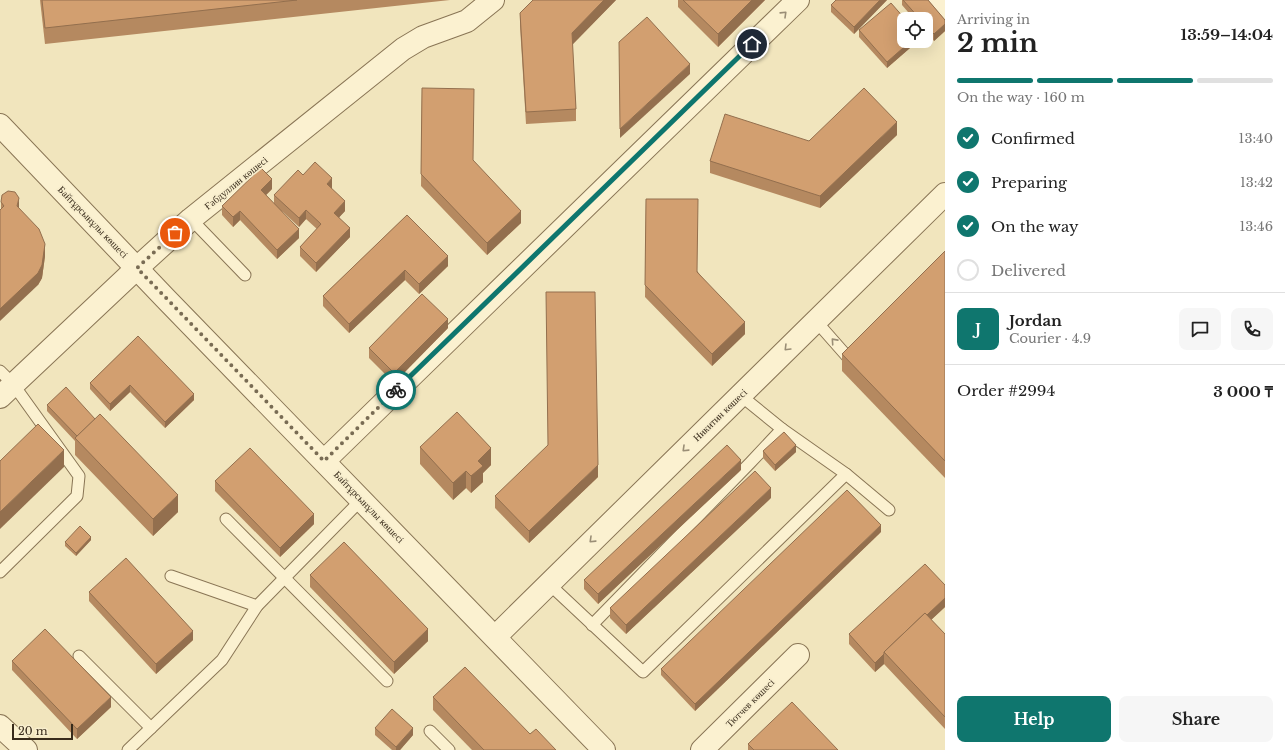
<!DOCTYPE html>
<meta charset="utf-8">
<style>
body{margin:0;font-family:"Libre Baskerville",serif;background:#f6f6f6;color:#222;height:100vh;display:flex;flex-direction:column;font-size:15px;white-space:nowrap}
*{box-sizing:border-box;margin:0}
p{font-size:13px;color:#767676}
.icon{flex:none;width:22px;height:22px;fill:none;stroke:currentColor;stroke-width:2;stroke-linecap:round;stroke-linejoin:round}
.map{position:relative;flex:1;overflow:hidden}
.panel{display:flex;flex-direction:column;background:#fff;width:340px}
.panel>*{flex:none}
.tools{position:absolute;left:897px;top:12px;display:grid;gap:8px}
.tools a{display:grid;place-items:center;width:36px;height:36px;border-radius:8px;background:#fff;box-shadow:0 4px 16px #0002;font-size:20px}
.scale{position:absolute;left:12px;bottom:10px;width:61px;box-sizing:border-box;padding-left:4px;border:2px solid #382b1b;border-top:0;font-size:11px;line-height:14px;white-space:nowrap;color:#382b1b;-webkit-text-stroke:3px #f8eecd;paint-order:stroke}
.pin{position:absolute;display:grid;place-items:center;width:34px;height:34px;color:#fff;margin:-17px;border:2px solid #fff;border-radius:50%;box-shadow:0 1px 4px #0007}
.courier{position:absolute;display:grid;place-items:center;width:40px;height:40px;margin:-20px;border:3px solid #0f766e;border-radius:50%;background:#fff;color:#222;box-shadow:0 1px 5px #0007}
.summary em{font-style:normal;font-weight:700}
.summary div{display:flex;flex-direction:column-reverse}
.summary{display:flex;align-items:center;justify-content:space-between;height:68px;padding:0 12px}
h1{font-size:26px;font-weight:700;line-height:30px}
.bar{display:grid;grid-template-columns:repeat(4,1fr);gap:6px 4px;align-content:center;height:48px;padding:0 12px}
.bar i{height:5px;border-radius:3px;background:#e0e0e0}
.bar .active{background:#0f766e}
.bar p{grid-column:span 4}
.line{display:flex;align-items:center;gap:10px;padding:0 12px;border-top:1px solid #e0e0e0}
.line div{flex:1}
.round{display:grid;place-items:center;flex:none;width:42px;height:42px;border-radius:8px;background:#f6f6f6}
ol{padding:0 12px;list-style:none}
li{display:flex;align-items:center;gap:12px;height:44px}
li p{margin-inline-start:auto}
li .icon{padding:4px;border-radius:50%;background:#0f766e;color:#fff;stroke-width:4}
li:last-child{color:#767676}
li i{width:22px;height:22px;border:2px solid #e0e0e0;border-radius:50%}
.button{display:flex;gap:8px;margin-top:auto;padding:8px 12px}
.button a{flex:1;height:46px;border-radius:8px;background:#0f766e;color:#fff;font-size:16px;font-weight:700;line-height:46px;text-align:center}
.button a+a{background:#f6f6f6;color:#222}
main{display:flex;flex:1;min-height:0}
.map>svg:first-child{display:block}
</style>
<main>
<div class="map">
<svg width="945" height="750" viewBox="0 0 945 750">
<rect width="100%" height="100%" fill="#f1e5bd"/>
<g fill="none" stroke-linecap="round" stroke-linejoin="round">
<defs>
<g id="service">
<path d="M 191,219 L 245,275"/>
<path d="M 815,320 L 852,362"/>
<path d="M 0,371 L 13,384 L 79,476 L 77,496 L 0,572"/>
<path d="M 740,395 L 782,429 L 846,474 L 889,510"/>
<path d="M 226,519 L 387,681"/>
<path d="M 171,576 L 257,606"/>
<path d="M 548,583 L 643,672 L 846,474"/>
<path d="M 592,625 L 750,463 L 782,429"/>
<path d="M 79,656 L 151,728"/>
<path d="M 430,731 L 449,750"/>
<path d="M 128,750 L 222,660 L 257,606 L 362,499"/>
</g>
<g id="minor">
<path d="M 935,0 L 945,11"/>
<path d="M 137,268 L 191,219 L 403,49 L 423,37 L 467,21 L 493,0"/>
<path d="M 324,461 L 798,0"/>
<path d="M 495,637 L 945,194"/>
<path d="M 0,726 L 26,750"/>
<path d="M 702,750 L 798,655"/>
</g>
<g id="tertiary">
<path d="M 0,125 L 165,298 L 604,750"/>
<path d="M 0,397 L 137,268"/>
</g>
</defs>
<use href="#service" stroke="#897555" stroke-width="13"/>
<use href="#minor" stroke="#897555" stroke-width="24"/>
<use href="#tertiary" stroke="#897555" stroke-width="24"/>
<use href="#service" stroke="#fbf1d0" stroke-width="11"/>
<use href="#minor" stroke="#fbf1d0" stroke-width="22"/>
<use href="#tertiary" stroke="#fbf1d0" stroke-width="22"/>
</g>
<g fill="#b58960">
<path d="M 40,0 L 450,0 L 45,44 Z"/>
<path d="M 533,0 L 616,0 L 572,45 L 576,109 L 576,121 L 526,124 L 520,26 L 520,13 Z"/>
<path d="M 678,0 L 765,0 L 718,47 L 678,7 Z"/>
<path d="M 836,0 L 887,0 L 854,34 L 831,12 L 831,5 Z"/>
<path d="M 902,0 L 928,0 L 945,20 L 945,31 L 934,41 L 926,32 L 926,19 L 914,19 L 902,5 Z"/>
<path d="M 859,30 L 918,41 L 887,68 L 859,37 Z"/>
<path d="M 422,88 L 473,161 L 521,223 L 487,255 L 421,186 Z"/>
<path d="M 897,135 L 820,208 L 710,173 L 710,161 Z"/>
<path d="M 303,175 L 332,188 L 332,189 L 345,211 L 339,217 L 350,237 L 316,272 L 300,256 L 300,247 L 317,229 L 306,219 L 299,227 L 282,211 L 299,238 L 277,259 L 240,220 L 233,227 L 222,215 L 222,206 L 272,189 L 266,195 L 274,204 L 274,195 Z"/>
<path d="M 646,199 L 698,272 L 745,334 L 712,366 L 645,297 Z"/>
<path d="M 1,202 L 19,208 L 45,256 L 42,278 L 38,285 L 1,209 Z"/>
<path d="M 407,215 L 448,266 L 419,294 L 405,280 L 349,333 L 323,306 L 323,296 Z"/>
<path d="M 945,251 L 945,478 L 842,371 L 842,354 Z"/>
<path d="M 448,328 L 394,383 L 369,358 L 369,348 Z"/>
<path d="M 138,336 L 194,400 L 165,428 L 130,392 L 110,411 L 90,389 L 90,383 Z"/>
<path d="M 47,405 L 178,512 L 153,536 L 75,455 L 75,441 L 47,411 Z"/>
<path d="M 420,447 L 491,465 L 483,473 L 483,482 L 471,493 L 466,488 L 453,500 L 420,464 Z"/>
<path d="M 763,451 L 796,452 L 775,471 L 763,458 Z"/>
<path d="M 741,470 L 598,604 L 584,589 L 584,580 Z"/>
<path d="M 598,477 L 529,543 L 495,508 L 495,496 Z"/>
<path d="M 215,481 L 314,524 L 280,557 L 215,491 Z"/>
<path d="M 771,498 L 626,634 L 610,618 L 610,608 Z"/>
<path d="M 881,532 L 695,711 L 661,675 L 661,669 Z"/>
<path d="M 91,540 L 76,556 L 65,546 L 65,542 Z"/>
<path d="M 310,575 L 428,641 L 394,674 L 310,587 Z"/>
<path d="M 945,585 L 945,607 L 931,620 L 945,634 L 945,729 L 884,664 L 875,672 L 849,644 L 849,634 Z"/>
<path d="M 89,592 L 193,640 L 156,674 L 89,601 Z"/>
<path d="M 12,661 L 111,707 L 77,739 L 12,670 Z"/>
<path d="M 433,697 L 530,734 L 556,750 L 472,750 L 433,710 Z"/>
<path d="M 375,728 L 413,735 L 400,750 L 392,750 L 375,735 Z"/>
<path d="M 748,744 L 838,750 L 748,750 Z"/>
</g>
<g fill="#936f4e">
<path d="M 604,0 L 616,0 L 572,45 L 572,33 Z"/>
<path d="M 752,0 L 765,0 L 718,47 L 718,34 Z"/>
<path d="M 880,0 L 887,0 L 854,34 L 854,27 Z"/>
<path d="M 945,24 L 945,31 L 934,41 L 934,34 Z"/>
<path d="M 911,41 L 918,41 L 887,68 L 887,62 Z"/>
<path d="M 690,64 L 690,74 L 620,138 L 620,129 Z"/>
<path d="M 897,122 L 897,135 L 820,208 L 820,196 Z"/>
<path d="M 332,178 L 332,188 L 327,194 L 327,184 Z"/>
<path d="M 272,179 L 272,189 L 261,200 L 261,190 Z"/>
<path d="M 19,198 L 19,210 L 17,206 Z"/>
<path d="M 345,201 L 345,211 L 334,223 L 334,213 Z"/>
<path d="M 306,210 L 306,219 L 299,227 L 299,218 Z"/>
<path d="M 240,211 L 240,220 L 233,227 L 233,217 Z"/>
<path d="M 521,211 L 521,223 L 487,255 L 487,243 Z"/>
<path d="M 350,228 L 350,237 L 316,272 L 316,263 Z"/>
<path d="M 299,229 L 299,238 L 277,259 L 277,250 Z"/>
<path d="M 45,244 L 45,256 L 42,278 L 38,285 L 0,321 L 0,309 Z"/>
<path d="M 448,256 L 448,266 L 419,294 L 419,284 Z"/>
<path d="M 405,270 L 405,280 L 349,333 L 349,324 Z"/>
<path d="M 448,319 L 448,328 L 394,383 L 394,373 Z"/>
<path d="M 745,322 L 745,334 L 712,366 L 712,354 Z"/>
<path d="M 130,385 L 130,392 L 110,411 L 110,404 Z"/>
<path d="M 194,394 L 194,400 L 165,428 L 165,422 Z"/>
<path d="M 796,445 L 796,452 L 775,471 L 775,465 Z"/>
<path d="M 491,448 L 491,465 L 483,473 L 483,482 L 471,493 L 471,476 L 478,461 Z"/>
<path d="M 64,450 L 64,467 L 0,529 L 0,512 Z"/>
<path d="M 741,460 L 741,470 L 598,604 L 598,594 Z"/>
<path d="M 598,465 L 598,477 L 529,543 L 529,531 Z"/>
<path d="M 466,471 L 466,488 L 453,500 L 453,483 Z"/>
<path d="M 771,488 L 771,498 L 626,634 L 626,625 Z"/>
<path d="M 178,495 L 178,512 L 153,536 L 153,519 Z"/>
<path d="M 314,514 L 314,524 L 280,557 L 280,548 Z"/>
<path d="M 881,525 L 881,532 L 695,711 L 695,704 Z"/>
<path d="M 91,537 L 91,540 L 76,556 L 76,553 Z"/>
<path d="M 945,598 L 945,607 L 890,658 L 885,653 Z"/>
<path d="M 428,629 L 428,641 L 394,674 L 394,662 Z"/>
<path d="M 193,631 L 193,640 L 156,674 L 156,664 Z"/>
<path d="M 884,654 L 884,664 L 875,672 L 875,663 Z"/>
<path d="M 111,697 L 111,707 L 77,739 L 77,729 Z"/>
<path d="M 413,728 L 413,735 L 400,750 L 396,750 L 396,747 Z"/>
</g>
<g fill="#d29f70" stroke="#936f4e">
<path d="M 42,0 L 297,0 L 45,28 Z"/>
<path d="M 533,0 L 604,0 L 572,33 L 576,109 L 526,112 L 520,13 Z"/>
<path d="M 683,0 L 752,0 L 718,34 Z"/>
<path d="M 836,0 L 880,0 L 854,27 L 831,5 Z"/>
<path d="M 903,0 L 928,0 L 945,20 L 945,24 L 934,34 L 926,26 L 926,19 L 920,19 Z"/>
<path d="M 891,3 L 905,19 L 904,19 L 904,41 L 911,41 L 887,62 L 859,30 Z"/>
<path d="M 647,17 L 690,64 L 620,129 L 619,42 Z"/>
<path d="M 422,88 L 474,89 L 473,160 L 521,211 L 487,243 L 421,174 Z"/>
<path d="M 864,88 L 897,122 L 820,196 L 710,161 L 725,114 L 809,141 Z"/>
<path d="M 315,162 L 332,178 L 327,184 L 345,201 L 334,213 L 350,228 L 316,263 L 300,247 L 321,224 L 306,210 L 299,218 L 274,195 L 298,170 L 303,175 Z"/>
<path d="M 261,168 L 272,179 L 261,190 L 299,229 L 277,250 L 240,211 L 233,217 L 222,206 Z"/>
<path d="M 8,191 L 15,192 L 19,198 L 17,206 L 39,229 L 45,244 L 42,265 L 38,273 L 0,309 L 0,210 L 4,206 L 1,202 L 2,195 Z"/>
<path d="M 646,199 L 698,199 L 697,272 L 745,322 L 712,354 L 645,285 Z"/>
<path d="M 407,215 L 448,256 L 419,284 L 405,270 L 349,324 L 323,296 Z"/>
<path d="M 945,251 L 945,461 L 842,354 Z"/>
<path d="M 546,292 L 595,292 L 598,465 L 529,531 L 495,496 L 548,445 Z"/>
<path d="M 422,294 L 448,319 L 394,373 L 369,348 Z"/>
<path d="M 138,336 L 194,394 L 165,422 L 130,385 L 110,404 L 90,383 Z"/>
<path d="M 66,387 L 95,419 L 77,436 L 47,405 Z"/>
<path d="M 457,412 L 491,448 L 478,461 L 483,466 L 471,476 L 466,471 L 453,483 L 420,447 Z"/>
<path d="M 100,414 L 178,495 L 153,519 L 75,438 Z"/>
<path d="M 38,424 L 64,450 L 0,512 L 0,461 Z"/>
<path d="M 784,432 L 796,445 L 775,465 L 763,451 Z"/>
<path d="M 727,445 L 741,460 L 598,594 L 584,580 Z"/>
<path d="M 250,448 L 314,514 L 280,548 L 215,481 Z"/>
<path d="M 755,471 L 771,488 L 626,625 L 610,608 Z"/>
<path d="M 847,490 L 881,525 L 695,704 L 661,669 Z"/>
<path d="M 80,526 L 91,537 L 76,553 L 65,542 Z"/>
<path d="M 344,542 L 428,629 L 394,662 L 310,575 Z"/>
<path d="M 126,558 L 193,631 L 156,664 L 89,592 Z"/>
<path d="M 925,564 L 945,585 L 945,598 L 927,615 L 925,613 L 884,652 L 884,654 L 875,663 L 849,634 Z"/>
<path d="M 925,613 L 945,634 L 945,717 L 884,652 Z"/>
<path d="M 45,629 L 111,697 L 77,729 L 12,661 Z"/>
<path d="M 465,667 L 530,734 L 536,729 L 556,750 L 484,750 L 433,697 Z"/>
<path d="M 792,702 L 838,750 L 754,750 L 748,744 Z"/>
<path d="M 392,709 L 413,728 L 396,747 L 375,728 Z"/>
</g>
<defs><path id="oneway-chevron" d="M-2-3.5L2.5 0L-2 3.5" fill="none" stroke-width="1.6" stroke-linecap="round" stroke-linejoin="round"/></defs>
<g stroke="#9a8e76">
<use href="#oneway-chevron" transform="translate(784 14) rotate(-44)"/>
<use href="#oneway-chevron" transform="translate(834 341) rotate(-132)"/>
<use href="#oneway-chevron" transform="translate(787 348) rotate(135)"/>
<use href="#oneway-chevron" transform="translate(685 449) rotate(136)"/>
<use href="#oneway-chevron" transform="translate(592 540) rotate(136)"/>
</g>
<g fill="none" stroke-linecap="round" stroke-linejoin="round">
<path stroke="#796c54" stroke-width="4" stroke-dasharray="0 7.2" d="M 175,233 L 137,268 L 324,461 L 396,390"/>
<path stroke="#0f766e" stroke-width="5" d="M 396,390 L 752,44"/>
</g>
<g text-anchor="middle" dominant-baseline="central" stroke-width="3.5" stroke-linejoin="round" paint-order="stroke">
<g font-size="10" fill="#382b1b" stroke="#f8eecd">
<text transform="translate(236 183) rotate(-39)">Ғабдуллин көшесі</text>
<text transform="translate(93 222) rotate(46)">Байтұрсынұлы көшесі</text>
<text transform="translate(720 415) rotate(-44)">Никитин көшесі</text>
<text transform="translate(369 507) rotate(46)">Байтұрсынұлы көшесі</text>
<text transform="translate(750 703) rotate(-45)">Тютчев көшесі</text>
</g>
</g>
</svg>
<div class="tools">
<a><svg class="icon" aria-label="locate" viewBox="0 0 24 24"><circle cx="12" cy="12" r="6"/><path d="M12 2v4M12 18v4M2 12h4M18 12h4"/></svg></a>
</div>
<div class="scale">20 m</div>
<div class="pin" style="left:175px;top:233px;background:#ea580c"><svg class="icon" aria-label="bag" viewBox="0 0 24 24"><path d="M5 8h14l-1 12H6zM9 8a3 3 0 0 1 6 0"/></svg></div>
<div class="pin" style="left:752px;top:44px;background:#1f2937"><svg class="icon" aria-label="home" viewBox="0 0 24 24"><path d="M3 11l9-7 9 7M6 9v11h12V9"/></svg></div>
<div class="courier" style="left:396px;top:390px"><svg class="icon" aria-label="bike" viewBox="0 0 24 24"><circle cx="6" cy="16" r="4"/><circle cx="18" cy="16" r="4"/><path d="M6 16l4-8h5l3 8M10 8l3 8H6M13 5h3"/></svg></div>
</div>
<section class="panel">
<div class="summary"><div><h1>2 min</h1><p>Arriving in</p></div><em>13:59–14:04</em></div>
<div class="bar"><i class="active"></i><i class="active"></i><i class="active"></i><i></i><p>On the way · 160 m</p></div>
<ol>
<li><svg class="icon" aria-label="check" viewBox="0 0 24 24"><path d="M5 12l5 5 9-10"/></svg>Confirmed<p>13:40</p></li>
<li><svg class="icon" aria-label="check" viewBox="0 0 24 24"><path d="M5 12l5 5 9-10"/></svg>Preparing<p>13:42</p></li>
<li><svg class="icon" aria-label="check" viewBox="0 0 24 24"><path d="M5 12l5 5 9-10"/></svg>On the way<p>13:46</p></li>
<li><i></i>Delivered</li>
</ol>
<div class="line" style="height:72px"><b class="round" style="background:#0f766e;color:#fff">J</b><div><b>Jordan</b><p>Courier · 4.9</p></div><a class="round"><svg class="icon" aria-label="chat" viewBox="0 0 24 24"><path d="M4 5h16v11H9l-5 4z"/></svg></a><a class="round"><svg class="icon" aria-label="phone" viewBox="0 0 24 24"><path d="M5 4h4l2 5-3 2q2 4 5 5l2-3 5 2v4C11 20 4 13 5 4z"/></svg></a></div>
<div class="line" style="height:52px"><div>Order #2994</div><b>3 000 ₸</b></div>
<div class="button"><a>Help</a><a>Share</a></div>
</section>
</main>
